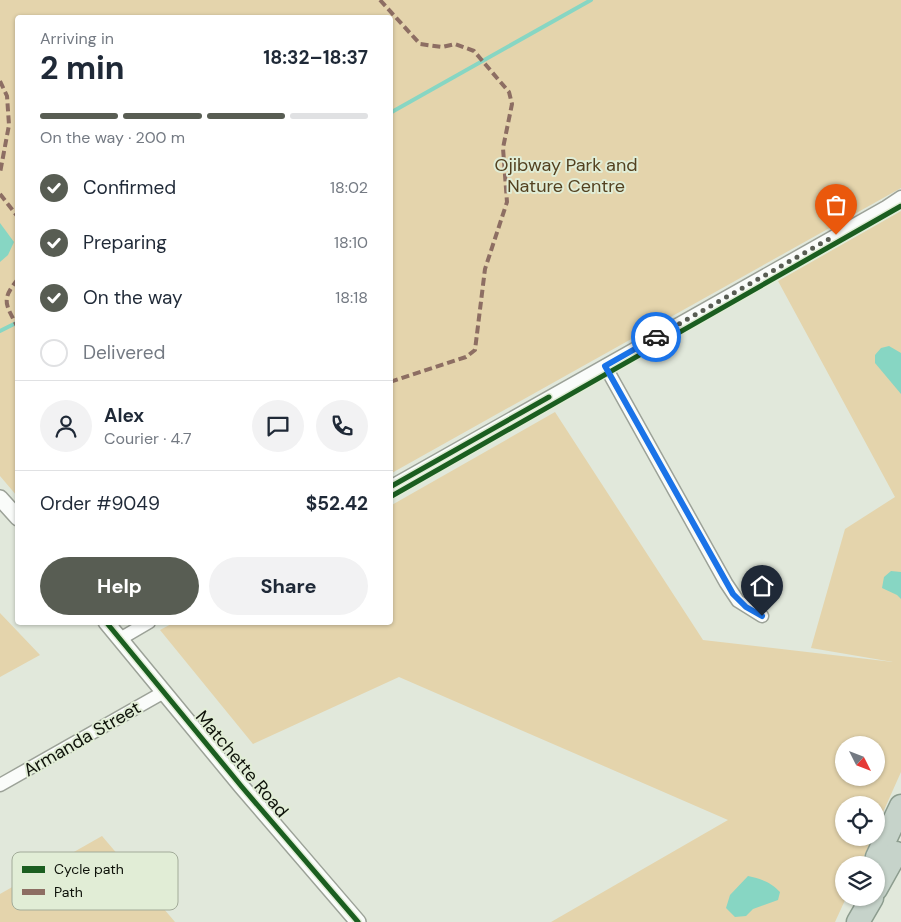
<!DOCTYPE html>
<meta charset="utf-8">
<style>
body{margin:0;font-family:"DM Sans",sans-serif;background:#f2f2f3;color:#1f2937;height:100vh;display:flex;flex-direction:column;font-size:19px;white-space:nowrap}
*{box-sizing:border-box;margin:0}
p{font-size:16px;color:#747a83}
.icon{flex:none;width:28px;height:28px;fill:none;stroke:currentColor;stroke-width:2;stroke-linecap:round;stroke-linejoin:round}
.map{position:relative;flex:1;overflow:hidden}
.panel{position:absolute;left:15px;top:15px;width:378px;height:610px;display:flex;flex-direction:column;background:#fff;border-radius:5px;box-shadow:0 1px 4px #0004}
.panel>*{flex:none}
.needle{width:32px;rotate:132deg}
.controls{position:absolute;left:835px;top:736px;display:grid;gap:10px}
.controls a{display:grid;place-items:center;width:50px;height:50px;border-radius:50%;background:#fff;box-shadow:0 1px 4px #0004;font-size:25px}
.pin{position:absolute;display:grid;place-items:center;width:42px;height:42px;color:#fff;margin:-51px -21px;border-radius:50% 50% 50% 0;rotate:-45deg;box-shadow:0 0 5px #0007}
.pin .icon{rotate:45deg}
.courier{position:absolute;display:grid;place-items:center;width:50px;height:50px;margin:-25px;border:4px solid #1a73e8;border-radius:50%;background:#fff;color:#222;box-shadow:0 1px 6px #0007}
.head em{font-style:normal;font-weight:700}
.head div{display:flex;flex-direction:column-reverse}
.head{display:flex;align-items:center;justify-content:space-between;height:85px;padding:0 25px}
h1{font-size:32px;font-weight:700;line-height:38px}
.bar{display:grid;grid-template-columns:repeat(4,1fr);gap:8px 5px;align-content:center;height:60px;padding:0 25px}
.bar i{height:6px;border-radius:4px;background:#e0e1e3}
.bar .on{background:#585d53}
.bar p{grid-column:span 4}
.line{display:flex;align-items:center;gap:12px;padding:0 25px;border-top:1px solid #e0e1e3}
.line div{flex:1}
.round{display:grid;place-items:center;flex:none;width:52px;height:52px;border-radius:26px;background:#f2f2f3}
ol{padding:0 25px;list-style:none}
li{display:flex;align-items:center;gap:15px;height:55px}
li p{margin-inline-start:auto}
li .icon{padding:5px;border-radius:50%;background:#585d53;color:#fff;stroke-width:4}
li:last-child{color:#747a83}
li i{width:28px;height:28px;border:2px solid #e0e1e3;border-radius:50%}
.cta{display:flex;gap:10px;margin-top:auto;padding:10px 25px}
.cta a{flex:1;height:58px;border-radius:30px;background:#585d53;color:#fff;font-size:20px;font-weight:700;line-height:58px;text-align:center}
.cta a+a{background:#f2f2f3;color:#1f2937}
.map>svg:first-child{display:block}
</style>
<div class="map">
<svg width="901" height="922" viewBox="0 0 901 922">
<rect width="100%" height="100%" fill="#e1e8db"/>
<g fill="#e4d4ac" fill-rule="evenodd">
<path d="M 0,0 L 901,0 L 901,188 L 390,474 L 390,18 L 18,18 L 17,496 L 0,476 Z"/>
<path d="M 901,211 L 901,772 L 876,828 L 876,805 L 844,805 L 844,838 L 872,838 L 860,865 L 844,865 L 844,898 L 846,898 L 835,922 L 551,922 L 728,820 L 399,677 L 253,744 L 160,630 L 175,622 L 390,622 L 390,506 L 555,412 L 703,640 L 893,662 L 811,648 L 845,529 L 895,497 L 778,281 ZM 844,745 L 876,745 L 876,778 L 844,778 Z"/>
<path d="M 0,613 L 40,655 L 0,677 Z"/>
<path d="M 102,836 L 175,922 L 0,922 L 0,894 Z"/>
</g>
<g fill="#87d6c3">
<path d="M 0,223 L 14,242 L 8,255 L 0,262 Z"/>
<path d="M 889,346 L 901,353 L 901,394 L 875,363 L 875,355 L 881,348 Z"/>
<path d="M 891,571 L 901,572 L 901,599 L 897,595 L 882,588 L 884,577 Z"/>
<path d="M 748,876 C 761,879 771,882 780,892 L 778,900 L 753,909 L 746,916 L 735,917 L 726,908 L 730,895 Z"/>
</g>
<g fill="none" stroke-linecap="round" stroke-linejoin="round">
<g stroke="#87d6c3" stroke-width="4">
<path d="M 390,113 L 591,0"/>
<path d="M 0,331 L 18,322"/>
</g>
<defs>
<g id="minor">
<path d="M 605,366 L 726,583 L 738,601 L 762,616"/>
<path d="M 390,487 L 886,207 L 901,197"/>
<path d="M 120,639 L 149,622"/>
<path d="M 0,785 L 164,692"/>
</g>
<g id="tertiary">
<path d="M 0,498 L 18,518"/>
<path d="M 106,622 L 242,787 L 358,922"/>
</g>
<g id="motorway">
<path d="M 875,865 L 877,857 L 901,806"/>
<path d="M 876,889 L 896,853"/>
<path d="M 858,922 L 872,898"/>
</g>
</defs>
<use href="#minor" stroke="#9ca298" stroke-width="15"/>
<use href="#tertiary" stroke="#9ca298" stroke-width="18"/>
<use href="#motorway" stroke="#8c9c8e" stroke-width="25"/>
<use href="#minor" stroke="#fafcfa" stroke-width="12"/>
<use href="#tertiary" stroke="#fafcfa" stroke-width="15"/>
<use href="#motorway" stroke="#c6d3ca" stroke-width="22"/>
<g stroke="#8d6e63" stroke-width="4" stroke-dasharray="8 4" stroke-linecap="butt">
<path d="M 380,0 L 420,44 L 442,47 L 455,44 L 474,51 L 509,92 L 512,104 L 503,148 L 507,202 L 485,269 L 475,350 L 466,357 L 390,382"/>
<path d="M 0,81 L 7,96 L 9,125 L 0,173"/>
<path d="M 0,194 L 18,217"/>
<path d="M 18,279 C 0,301 6,304 18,328"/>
</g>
<defs>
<g id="cycleway">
<path d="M 390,487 L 549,397"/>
<path d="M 390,497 L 901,206"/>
<path d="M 106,622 L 242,787 L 358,922"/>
</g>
</defs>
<use href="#cycleway" stroke="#e1edd6" stroke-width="8"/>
<use href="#cycleway" stroke="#1b5e20" stroke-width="5"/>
</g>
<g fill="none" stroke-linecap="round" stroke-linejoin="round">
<path stroke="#585d53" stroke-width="5" stroke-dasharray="0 9" d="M 656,337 L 836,235"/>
<path stroke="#1a73e8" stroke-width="6" d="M 656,337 L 605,366 L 733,594 L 746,607 L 762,616"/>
</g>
<g text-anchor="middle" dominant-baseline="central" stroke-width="4" stroke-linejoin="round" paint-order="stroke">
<g font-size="18" fill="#534120" stroke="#e1edd6">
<text x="566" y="165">Ojibway Park and<tspan x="566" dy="21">Nature Centre</tspan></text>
</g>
<g font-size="18" fill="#0e120a" stroke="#e1edd6">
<text transform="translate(82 739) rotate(-30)">Armanda Street</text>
<text transform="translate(242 764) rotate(50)">Matchette Road</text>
</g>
</g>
<rect x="12" y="852" width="166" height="58" rx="8" fill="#e1edd6" stroke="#a2ab99" stroke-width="1"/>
<rect x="22" y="866" width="23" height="7" fill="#1b5e20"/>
<rect x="22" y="889" width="23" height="6" fill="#8d6e63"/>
<g font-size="14" fill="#0e120a">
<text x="54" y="874">Cycle path</text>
<text x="54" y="897">Path</text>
</g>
</svg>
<div class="controls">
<a><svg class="needle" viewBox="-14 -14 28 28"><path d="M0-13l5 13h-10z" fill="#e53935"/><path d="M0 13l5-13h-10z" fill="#747a83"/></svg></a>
<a><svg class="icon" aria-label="locate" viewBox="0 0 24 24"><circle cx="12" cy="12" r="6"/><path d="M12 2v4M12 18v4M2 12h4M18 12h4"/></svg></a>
<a><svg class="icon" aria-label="layers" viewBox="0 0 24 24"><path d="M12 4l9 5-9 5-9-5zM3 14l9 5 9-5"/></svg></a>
</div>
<div class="pin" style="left:836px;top:235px;background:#ea580c"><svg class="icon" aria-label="bag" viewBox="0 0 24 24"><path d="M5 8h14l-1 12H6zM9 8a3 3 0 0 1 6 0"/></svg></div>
<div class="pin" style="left:762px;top:616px;background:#1f2937"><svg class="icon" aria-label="home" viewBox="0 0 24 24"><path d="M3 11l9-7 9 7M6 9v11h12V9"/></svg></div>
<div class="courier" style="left:656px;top:337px"><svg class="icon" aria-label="car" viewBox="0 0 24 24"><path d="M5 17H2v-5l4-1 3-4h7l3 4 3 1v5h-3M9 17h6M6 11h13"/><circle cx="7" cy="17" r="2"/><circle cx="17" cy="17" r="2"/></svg></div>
<section class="panel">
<div class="head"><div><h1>2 min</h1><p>Arriving in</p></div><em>18:32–18:37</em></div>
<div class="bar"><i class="on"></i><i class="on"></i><i class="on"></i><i></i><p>On the way · 200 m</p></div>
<ol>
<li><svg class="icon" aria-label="check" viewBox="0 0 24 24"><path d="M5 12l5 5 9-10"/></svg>Confirmed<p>18:02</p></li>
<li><svg class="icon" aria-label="check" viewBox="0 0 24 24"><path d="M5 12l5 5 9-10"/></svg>Preparing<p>18:10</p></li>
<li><svg class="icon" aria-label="check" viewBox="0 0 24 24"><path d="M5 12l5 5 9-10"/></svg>On the way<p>18:18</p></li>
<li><i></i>Delivered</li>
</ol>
<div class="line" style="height:90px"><a class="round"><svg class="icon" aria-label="person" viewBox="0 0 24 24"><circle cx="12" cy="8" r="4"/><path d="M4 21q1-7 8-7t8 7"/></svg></a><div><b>Alex</b><p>Courier · 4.7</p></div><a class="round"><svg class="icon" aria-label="chat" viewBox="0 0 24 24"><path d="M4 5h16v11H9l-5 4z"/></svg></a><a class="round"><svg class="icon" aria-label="phone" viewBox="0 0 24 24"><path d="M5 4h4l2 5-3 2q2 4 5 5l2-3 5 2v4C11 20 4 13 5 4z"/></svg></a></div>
<div class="line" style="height:65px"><div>Order #9049</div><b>$52.42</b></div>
<div class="cta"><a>Help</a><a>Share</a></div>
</section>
</div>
